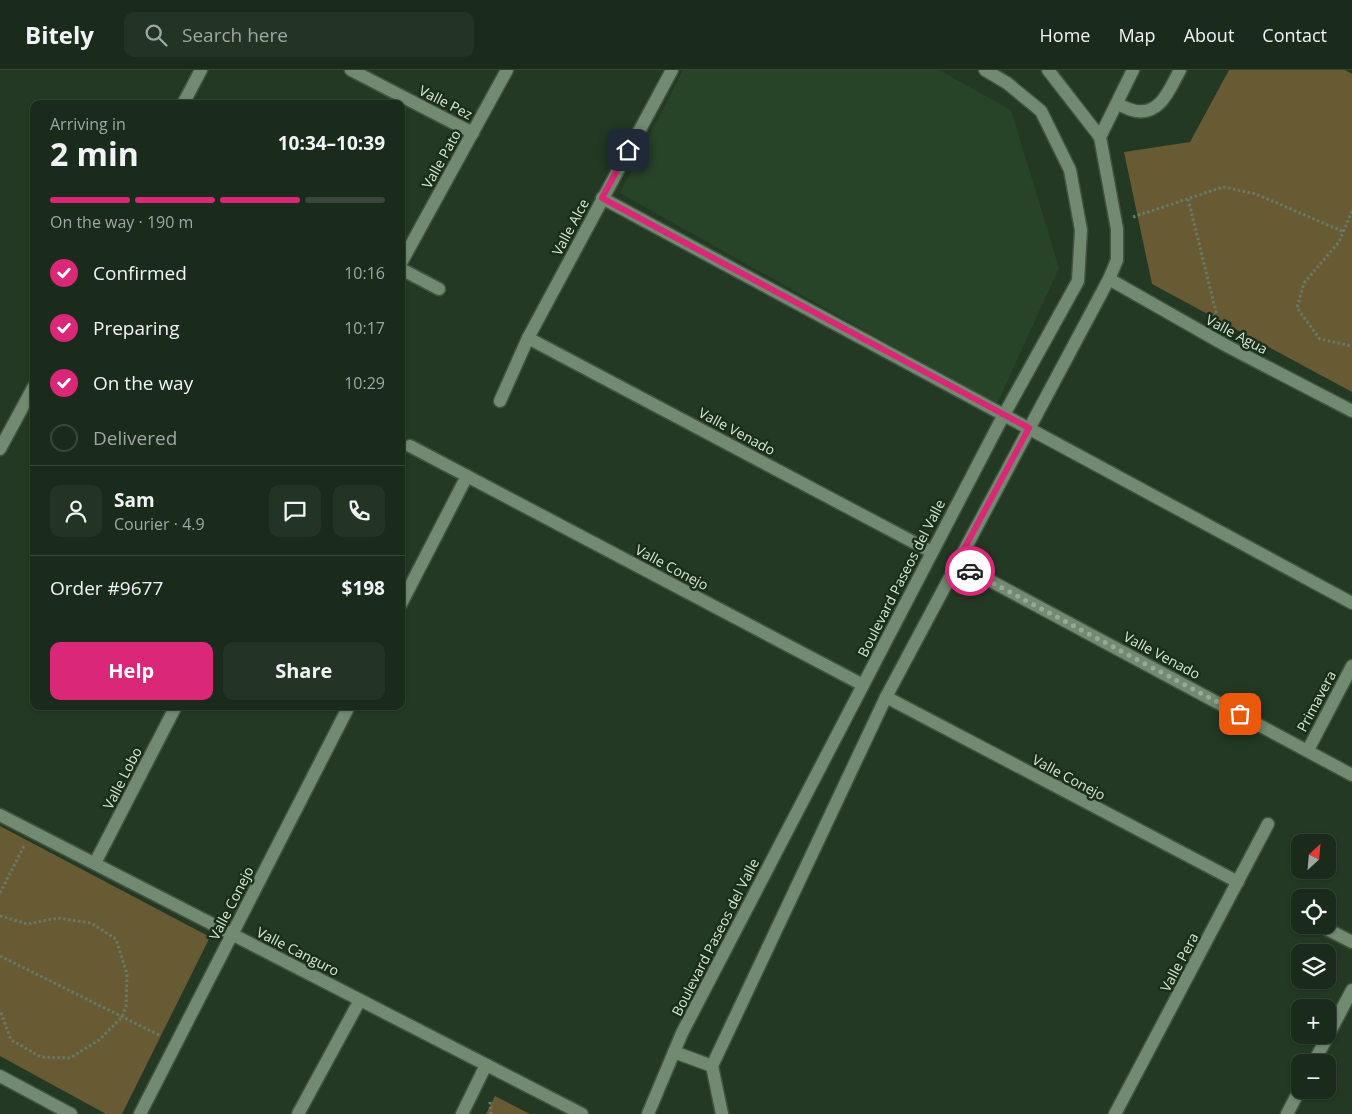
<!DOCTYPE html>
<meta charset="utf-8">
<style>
body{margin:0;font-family:"Open Sans",sans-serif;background:#233324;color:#f1f3f6;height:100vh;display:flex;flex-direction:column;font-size:19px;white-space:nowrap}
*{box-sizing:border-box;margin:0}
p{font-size:16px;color:#9fa7a3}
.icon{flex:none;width:28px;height:28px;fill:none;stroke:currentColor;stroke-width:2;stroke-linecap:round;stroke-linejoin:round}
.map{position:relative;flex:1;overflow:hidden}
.side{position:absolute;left:30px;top:30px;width:375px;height:610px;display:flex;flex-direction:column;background:#1a2b1b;border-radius:10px;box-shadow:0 1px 4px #0004,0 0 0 1px #38473a}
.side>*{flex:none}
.needle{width:32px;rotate:26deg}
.fabs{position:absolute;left:1291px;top:764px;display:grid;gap:10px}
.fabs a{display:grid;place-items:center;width:45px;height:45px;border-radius:10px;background:#1a2b1b;box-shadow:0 1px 4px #0004,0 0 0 1px #38473a;font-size:25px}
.pin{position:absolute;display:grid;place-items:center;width:42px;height:42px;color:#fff;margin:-21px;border-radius:10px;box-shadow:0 2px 8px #0006}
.courier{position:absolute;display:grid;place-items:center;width:50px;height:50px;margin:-25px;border:4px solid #db2777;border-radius:50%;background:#fff;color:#222;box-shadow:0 1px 6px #0007}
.summary em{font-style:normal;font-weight:700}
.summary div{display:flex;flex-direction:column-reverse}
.summary{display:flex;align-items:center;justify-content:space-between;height:85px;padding:0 20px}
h1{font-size:32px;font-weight:700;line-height:38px}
.bar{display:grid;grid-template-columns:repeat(4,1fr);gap:8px 5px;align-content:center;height:60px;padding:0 20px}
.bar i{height:6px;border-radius:4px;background:#38473a}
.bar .selected{background:#db2777}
.bar p{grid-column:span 4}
.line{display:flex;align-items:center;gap:12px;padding:0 20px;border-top:1px solid #38473a}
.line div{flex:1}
.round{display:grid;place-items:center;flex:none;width:52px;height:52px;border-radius:10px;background:#233324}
ol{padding:0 20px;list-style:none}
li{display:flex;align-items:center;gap:15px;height:55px}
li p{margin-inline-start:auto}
li .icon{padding:5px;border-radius:50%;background:#db2777;color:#fff;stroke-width:4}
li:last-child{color:#9fa7a3}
li i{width:28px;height:28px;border:2px solid #38473a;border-radius:50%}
.action{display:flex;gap:10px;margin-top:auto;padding:10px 20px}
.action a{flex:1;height:58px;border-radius:10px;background:#db2777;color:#fff;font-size:20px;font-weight:700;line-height:58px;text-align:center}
.action a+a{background:#233324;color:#f1f3f6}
header{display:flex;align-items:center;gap:30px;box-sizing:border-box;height:70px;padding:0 25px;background:#1a2b1b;border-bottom:1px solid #38473a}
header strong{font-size:24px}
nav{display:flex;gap:28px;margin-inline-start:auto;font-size:18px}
.search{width:350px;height:45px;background:#233324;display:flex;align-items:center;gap:12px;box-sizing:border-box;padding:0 18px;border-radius:10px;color:#9fa7a3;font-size:19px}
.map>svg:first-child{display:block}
</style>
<header>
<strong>Bitely</strong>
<div class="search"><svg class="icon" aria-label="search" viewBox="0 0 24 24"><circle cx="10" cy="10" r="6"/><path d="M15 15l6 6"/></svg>Search here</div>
<nav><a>Home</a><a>Map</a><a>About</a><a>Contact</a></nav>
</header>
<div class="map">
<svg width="1352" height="1044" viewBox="0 0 1352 1044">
<rect width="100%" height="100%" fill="#233924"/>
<path fill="#274328" d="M 683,0 L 939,0 L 1011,40 L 1059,198 L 997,334 L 983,327 L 620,123 Z"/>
<g fill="#685a33">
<path d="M 1229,0 L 1345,0 L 1352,4 L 1352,322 L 1152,214 L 1124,82 L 1190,72 Z"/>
<path d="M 0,756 L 210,867 L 122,1044 L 106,1044 L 0,986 Z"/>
<path d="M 495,1026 L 530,1044 L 486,1044 Z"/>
</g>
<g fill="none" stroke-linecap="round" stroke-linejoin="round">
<defs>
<g id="street">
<path d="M 351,0 L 473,63"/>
<path d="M 183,34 L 201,0"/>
<path d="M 1117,34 C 1123,36 1129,40 1136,41 C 1161,45 1170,18 1180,0"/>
<path d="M 1100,67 L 1133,0"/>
<path d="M 602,128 L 1352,533"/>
<path d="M 401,193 L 507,0"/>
<path d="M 401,199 L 439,219"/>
<path d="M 1109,209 L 1225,275 L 1352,341"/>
<path d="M 528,268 L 932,482"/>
<path d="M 500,331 L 528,268 L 672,0"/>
<path d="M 410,376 L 863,615"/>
<path d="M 0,379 L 34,316"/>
<path d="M 956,494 L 987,509 L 1352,705"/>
<path d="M 401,534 L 467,406"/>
<path d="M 886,627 L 1238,812"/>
<path d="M 1308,680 L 1352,596"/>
<path d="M 0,745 L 582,1044"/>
<path d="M 95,793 L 176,636"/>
<path d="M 1319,855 L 1352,872"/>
<path d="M 674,982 L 712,996"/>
<path d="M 1314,992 L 1352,920"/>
<path d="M 0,1006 L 71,1044"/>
<path d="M 140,1044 L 349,636"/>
<path d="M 298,1044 L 360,930"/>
<path d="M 462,1044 L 486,995"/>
<path d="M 648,1044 L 682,963 L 1000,352 L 1078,211 L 1081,160 L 1070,100 L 1041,41 L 1007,13 L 985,0"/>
<path d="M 722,1044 L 712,996 L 886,627 L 1109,209 L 1117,190 L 1117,159 L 1100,67 L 1048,0"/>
<path d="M 1115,1044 L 1268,754"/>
<path d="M 1287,1044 L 1300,1019"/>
</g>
</defs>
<use href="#street" stroke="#415341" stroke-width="15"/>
<g stroke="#687a68" stroke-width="3" stroke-dasharray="2.5 2.5" stroke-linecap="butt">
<path d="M 1188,129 L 1218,250"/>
<path d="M 1352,141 L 1339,172 L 1304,213 L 1297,238 L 1320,269 L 1352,276"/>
<path d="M 1133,147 L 1223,117 L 1256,124 L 1344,162"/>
<path d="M 0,823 L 24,776"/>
<path d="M 0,846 L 27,854 L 58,848 L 91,853 L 116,869 L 127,904 L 126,937 L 122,947 L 99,970 L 70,988 L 41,987 L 11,970 L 0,940"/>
<path d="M 0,886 L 161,966"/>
<path d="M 490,1032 L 491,1044"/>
</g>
<use href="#street" stroke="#728a71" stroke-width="12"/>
</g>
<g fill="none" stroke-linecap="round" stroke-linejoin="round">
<path stroke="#99a999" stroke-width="5" stroke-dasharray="0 9" d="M 970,501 L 1240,644"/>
<path stroke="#db2777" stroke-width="6" d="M 628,80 L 602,128 L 1029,358 L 956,494 L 970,501"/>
</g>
<g text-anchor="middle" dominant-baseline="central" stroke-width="5" stroke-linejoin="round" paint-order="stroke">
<g font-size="14" fill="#d9e6d8" stroke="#1a2f1a">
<text transform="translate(446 32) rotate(27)">Valle Pez</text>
<text transform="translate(441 89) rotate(-61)">Valle Pato</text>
<text transform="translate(570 157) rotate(-62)">Valle Alce</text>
<text transform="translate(1237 264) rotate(28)">Valle Agua</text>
<text transform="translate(737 361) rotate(28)">Valle Venado</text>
<text transform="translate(672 497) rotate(28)">Valle Conejo</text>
<text transform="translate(901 508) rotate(-63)">Boulevard Paseos del Valle</text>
<text transform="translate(1162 585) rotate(28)">Valle Venado</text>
<text transform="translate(1316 631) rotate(-62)">Primavera</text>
<text transform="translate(1069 707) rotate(28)">Valle Conejo</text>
<text transform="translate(122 708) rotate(-63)">Valle Lobo</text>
<text transform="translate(231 833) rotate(-63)">Valle Conejo</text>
<text transform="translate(715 867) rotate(-63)">Boulevard Paseos del Valle</text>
<text transform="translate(298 881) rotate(27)">Valle Canguro</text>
<text transform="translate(1179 892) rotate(-62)">Valle Pera</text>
</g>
</g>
</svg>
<div class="fabs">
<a><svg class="needle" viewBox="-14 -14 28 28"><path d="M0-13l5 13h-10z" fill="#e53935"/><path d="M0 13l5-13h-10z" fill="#9fa7a3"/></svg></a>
<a><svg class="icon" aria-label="locate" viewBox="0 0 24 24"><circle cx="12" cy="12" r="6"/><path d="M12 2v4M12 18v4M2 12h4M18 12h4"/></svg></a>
<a><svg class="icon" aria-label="layers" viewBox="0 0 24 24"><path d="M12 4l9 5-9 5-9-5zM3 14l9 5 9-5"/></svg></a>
<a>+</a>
<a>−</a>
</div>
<div class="pin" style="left:1240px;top:644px;background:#ea580c"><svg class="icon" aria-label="bag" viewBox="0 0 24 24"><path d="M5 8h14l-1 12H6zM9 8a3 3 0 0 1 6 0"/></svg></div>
<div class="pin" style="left:628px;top:80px;background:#1f2937"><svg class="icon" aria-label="home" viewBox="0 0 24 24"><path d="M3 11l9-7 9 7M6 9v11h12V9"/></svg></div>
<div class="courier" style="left:970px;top:501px"><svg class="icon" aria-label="car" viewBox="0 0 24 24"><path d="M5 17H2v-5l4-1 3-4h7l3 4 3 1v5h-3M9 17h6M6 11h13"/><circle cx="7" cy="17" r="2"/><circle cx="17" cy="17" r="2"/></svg></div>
<section class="side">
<div class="summary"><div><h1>2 min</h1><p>Arriving in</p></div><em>10:34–10:39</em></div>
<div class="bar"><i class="selected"></i><i class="selected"></i><i class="selected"></i><i></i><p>On the way · 190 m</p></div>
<ol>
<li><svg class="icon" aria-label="check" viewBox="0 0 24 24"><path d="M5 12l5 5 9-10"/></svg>Confirmed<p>10:16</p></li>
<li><svg class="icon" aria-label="check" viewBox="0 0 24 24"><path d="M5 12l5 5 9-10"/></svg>Preparing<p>10:17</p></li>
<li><svg class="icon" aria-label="check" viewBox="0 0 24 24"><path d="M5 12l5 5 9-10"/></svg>On the way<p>10:29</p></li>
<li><i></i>Delivered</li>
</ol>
<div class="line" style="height:90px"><a class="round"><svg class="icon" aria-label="person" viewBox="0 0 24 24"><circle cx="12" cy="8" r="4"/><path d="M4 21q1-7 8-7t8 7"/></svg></a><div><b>Sam</b><p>Courier · 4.9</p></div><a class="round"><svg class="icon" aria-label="chat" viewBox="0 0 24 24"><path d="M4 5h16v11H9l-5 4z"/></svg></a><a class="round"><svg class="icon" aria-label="phone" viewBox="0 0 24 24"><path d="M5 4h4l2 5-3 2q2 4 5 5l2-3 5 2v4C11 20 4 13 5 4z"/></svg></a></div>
<div class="line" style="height:65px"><div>Order #9677</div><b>$198</b></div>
<div class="action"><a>Help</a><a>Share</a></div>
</section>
</div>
